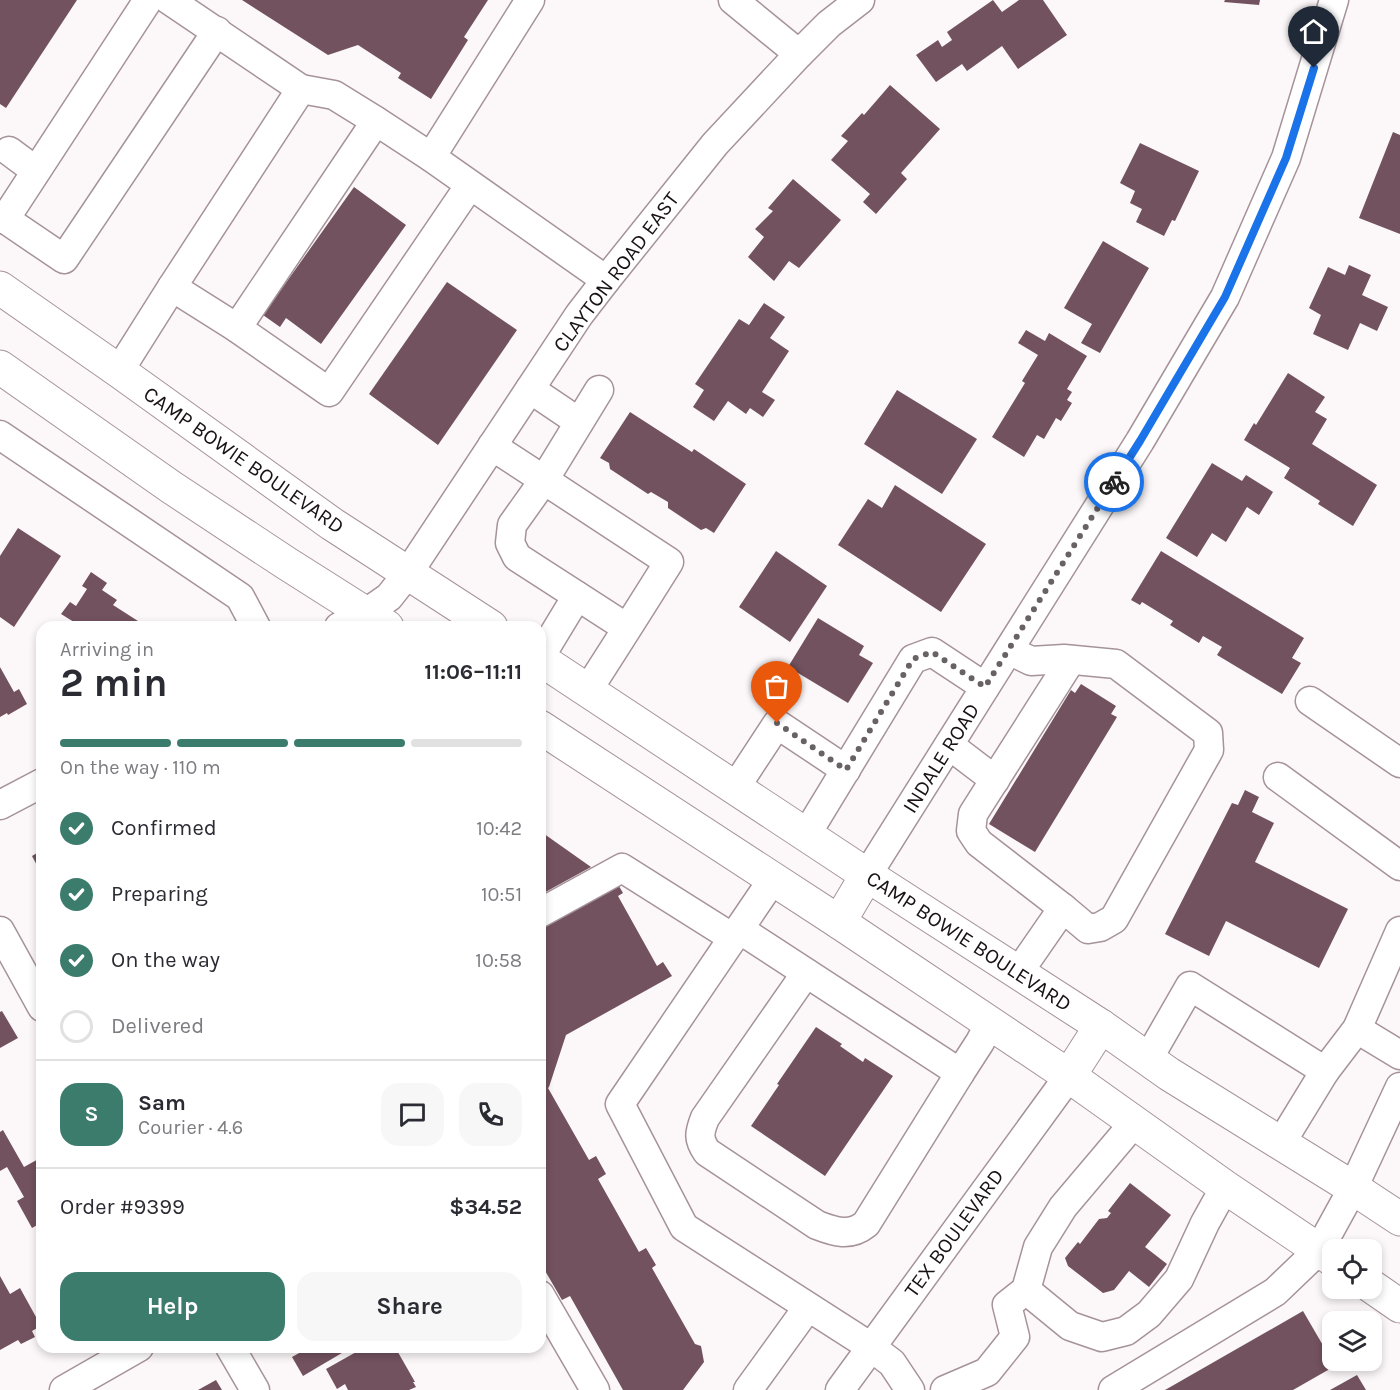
<!DOCTYPE html>
<meta charset="utf-8">
<style>
body{margin:0;font-family:Karla,sans-serif;background:#f7f7f7;color:#2b2b33;height:100vh;display:flex;flex-direction:column;font-size:22px;white-space:nowrap}
*{box-sizing:border-box;margin:0}
p{font-size:20px;color:#7c7c81}
.icon{flex:none;width:33px;height:33px;fill:none;stroke:currentColor;stroke-width:2;stroke-linecap:round;stroke-linejoin:round}
.map{position:relative;flex:1;overflow:hidden}
.panel{position:absolute;left:36px;top:621px;width:510px;height:732px;display:flex;flex-direction:column;background:#fff;border-radius:18px;box-shadow:0 3px 9px #0003}
.panel>*{flex:none}
.controls{position:absolute;left:1322px;top:1239px;display:grid;gap:12px}
.controls a{display:grid;place-items:center;width:60px;height:60px;border-radius:12px;background:#fff;box-shadow:0 3px 9px #0003;font-size:30px}
.pin{position:absolute;display:grid;place-items:center;width:51px;height:51px;color:#fff;margin:-62px -26px;border-radius:50% 50% 50% 0;rotate:-45deg;box-shadow:0 0 6px #0007}
.pin .icon{rotate:45deg}
.courier{position:absolute;display:grid;place-items:center;width:60px;height:60px;margin:-30px;border:4px solid #1a73e8;border-radius:50%;background:#fff;color:#222;box-shadow:0 2px 8px #0007}
.head em{font-style:normal;font-weight:700}
.head div{display:flex;flex-direction:column-reverse}
.head{display:flex;align-items:center;justify-content:space-between;height:102px;padding:0 24px}
h1{font-size:39px;font-weight:700;line-height:45px}
.bar{display:grid;grid-template-columns:repeat(4,1fr);gap:9px 6px;align-content:center;height:72px;padding:0 24px}
.bar i{height:8px;border-radius:4px;background:#e1e1e2}
.bar .active{background:#3b7c6c}
.bar p{grid-column:span 4}
.line{display:flex;align-items:center;gap:15px;padding:0 24px;border-top:2px solid #e1e1e2}
.line div{flex:1}
.round{display:grid;place-items:center;flex:none;width:63px;height:63px;border-radius:18px;background:#f7f7f7}
ol{padding:0 24px;list-style:none}
li{display:flex;align-items:center;gap:18px;height:66px}
li p{margin-inline-start:auto}
li .icon{padding:6px;border-radius:50%;background:#3b7c6c;color:#fff;stroke-width:4}
li:last-child{color:#7c7c81}
li i{width:33px;height:33px;border:3px solid #e1e1e2;border-radius:50%}
.button{display:flex;gap:12px;margin-top:auto;padding:12px 24px}
.button a{flex:1;height:69px;border-radius:18px;background:#3b7c6c;color:#fff;font-size:24px;font-weight:700;line-height:69px;text-align:center}
.button a+a{background:#f7f7f7;color:#2b2b33}
.map>svg:first-child{display:block}
</style>
<div class="map">
<svg width="1400" height="1390" viewBox="0 0 1400 1390">
<rect width="100%" height="100%" fill="#fcf8f9"/>
<g fill="#72525e">
<path d="M 0,0 L 77,0 L 6,108 L 0,104 Z"/>
<path d="M 242,0 L 488,0 L 464,37 L 468,40 L 431,99 L 398,78 L 401,73 L 358,45 L 328,55 Z"/>
<path d="M 993,0 L 1002,12 L 1019,0 L 1043,0 L 1067,35 L 1018,69 L 1002,46 L 967,71 L 962,64 L 936,82 L 916,55 L 938,40 L 942,47 L 952,40 L 947,32 Z"/>
<path d="M 1225,0 L 1260,0 L 1259,5 L 1224,2 Z"/>
<path d="M 890,85 L 940,129 L 901,173 L 907,179 L 876,214 L 863,202 L 870,194 L 831,160 L 848,141 L 841,136 L 862,113 L 864,115 Z"/>
<path d="M 1393,132 L 1400,135 L 1400,234 L 1359,218 Z"/>
<path d="M 1140,143 L 1199,171 L 1175,221 L 1172,220 L 1164,236 L 1136,222 L 1142,209 L 1130,203 L 1135,191 L 1120,183 Z"/>
<path d="M 793,179 L 841,220 L 799,268 L 789,261 L 774,281 L 748,257 L 764,237 L 755,229 L 773,211 L 768,208 Z"/>
<path d="M 354,187 L 406,225 L 321,344 L 286,318 L 280,327 L 263,315 Z"/>
<path d="M 1103,241 L 1149,268 L 1100,353 L 1081,343 L 1092,324 L 1064,308 Z"/>
<path d="M 1349,265 L 1371,275 L 1362,295 L 1388,307 L 1377,331 L 1360,323 L 1348,350 L 1313,334 L 1321,315 L 1309,308 L 1328,267 L 1345,275 Z"/>
<path d="M 447,282 L 517,330 L 438,445 L 369,394 Z"/>
<path d="M 764,303 L 785,317 L 770,338 L 789,351 L 762,392 L 775,400 L 763,417 L 750,408 L 746,414 L 728,401 L 714,421 L 693,407 L 704,390 L 695,384 L 739,319 L 749,325 Z"/>
<path d="M 1026,330 L 1045,341 L 1049,333 L 1087,356 L 1067,389 L 1072,392 L 1067,400 L 1072,403 L 1061,421 L 1056,418 L 1044,439 L 1037,435 L 1024,457 L 992,437 L 1025,383 L 1022,381 L 1038,355 L 1018,343 Z"/>
<path d="M 1288,373 L 1325,397 L 1315,412 L 1327,419 L 1312,444 L 1377,485 L 1353,526 L 1318,504 L 1320,501 L 1284,478 L 1290,468 L 1244,440 L 1254,423 L 1256,425 Z"/>
<path d="M 897,390 L 977,439 L 942,494 L 864,444 Z"/>
<path d="M 630,412 L 692,452 L 694,449 L 746,484 L 714,533 L 706,528 L 701,530 L 668,508 L 668,502 L 651,492 L 648,494 L 610,469 L 609,463 L 600,458 Z"/>
<path d="M 1212,463 L 1242,481 L 1246,475 L 1273,492 L 1259,515 L 1247,507 L 1226,542 L 1212,533 L 1197,557 L 1166,538 Z"/>
<path d="M 895,485 L 986,544 L 941,612 L 838,545 L 868,499 L 882,508 Z"/>
<path d="M 18,528 L 61,556 L 14,627 L 0,617 L 0,556 Z"/>
<path d="M 776,551 L 827,586 L 790,642 L 739,607 Z"/>
<path d="M 1161,551 L 1304,638 L 1292,658 L 1301,663 L 1282,694 L 1217,655 L 1222,647 L 1203,636 L 1199,643 L 1170,625 L 1173,621 L 1142,602 L 1140,605 L 1131,600 Z"/>
<path d="M 91,572 L 107,583 L 102,590 L 117,600 L 113,605 L 138,621 L 134,627 L 82,627 L 61,614 L 70,602 L 76,606 L 87,589 L 82,586 Z"/>
<path d="M 818,618 L 864,646 L 859,655 L 873,663 L 848,703 L 788,667 Z"/>
<path d="M 0,667 L 14,692 L 19,689 L 27,704 L 8,715 L 7,713 L 0,717 Z"/>
<path d="M 1081,684 L 1116,706 L 1111,714 L 1117,717 L 1035,852 L 989,824 L 1071,690 L 1075,693 Z"/>
<path d="M 1245,790 L 1259,797 L 1252,812 L 1274,823 L 1255,862 L 1348,909 L 1319,968 L 1226,921 L 1209,956 L 1165,934 L 1232,803 L 1238,805 Z"/>
<path d="M 540,831 L 591,867 L 540,895 Z"/>
<path d="M 42,850 L 42,875 L 32,856 Z"/>
<path d="M 613,876 L 623,893 L 618,896 L 657,966 L 663,962 L 672,976 L 566,1035 L 549,1087 L 548,1088 L 589,1160 L 596,1156 L 606,1174 L 598,1179 L 639,1252 L 646,1248 L 656,1265 L 652,1268 L 695,1344 L 701,1346 L 704,1362 L 683,1390 L 623,1390 L 570,1296 L 562,1300 L 540,1262 L 540,923 Z"/>
<path d="M 2,1011 L 18,1038 L 0,1048 L 0,1012 Z"/>
<path d="M 816,1027 L 842,1044 L 840,1046 L 863,1062 L 865,1058 L 893,1076 L 825,1176 L 751,1126 L 779,1085 L 777,1084 Z"/>
<path d="M 3,1130 L 24,1167 L 42,1157 L 42,1229 L 39,1224 L 32,1228 L 17,1201 L 24,1197 L 7,1167 L 0,1171 L 0,1132 Z"/>
<path d="M 1130,1183 L 1171,1215 L 1145,1247 L 1167,1264 L 1149,1287 L 1129,1271 L 1114,1290 L 1103,1293 L 1068,1266 L 1065,1258 L 1078,1242 L 1080,1244 L 1099,1219 L 1107,1218 L 1111,1213 L 1108,1211 Z"/>
<path d="M 0,1276 L 10,1294 L 20,1288 L 41,1326 L 32,1331 L 35,1337 L 21,1344 L 18,1340 L 0,1350 Z"/>
<path d="M 1303,1311 L 1335,1366 L 1293,1390 L 1165,1390 Z"/>
<path d="M 310,1347 L 352,1347 L 303,1376 L 292,1357 Z"/>
<path d="M 365,1347 L 395,1347 L 415,1382 L 413,1382 L 416,1387 L 409,1390 L 348,1390 L 345,1384 L 337,1389 L 326,1369 Z"/>
<path d="M 1357,1375 L 1366,1390 L 1330,1390 Z"/>
<path d="M 216,1380 L 222,1390 L 198,1390 Z"/>
</g>
<g fill="none" stroke-linecap="round" stroke-linejoin="round">
<defs>
<g id="minor">
<path d="M 169,0 L 301,89"/>
<path d="M 733,0 L 799,54"/>
<path d="M 9,151 L 36,171"/>
<path d="M 431,157 L 530,0"/>
<path d="M 0,219 L 5,219 L 148,0"/>
<path d="M 5,219 L 64,259 L 217,31"/>
<path d="M 172,287 L 237,328 L 329,392 L 470,185"/>
<path d="M 237,328 L 376,121"/>
<path d="M 119,371 L 172,287 L 301,89 L 334,95 L 376,121 L 431,157 L 606,280"/>
<path d="M 530,389 L 579,422"/>
<path d="M 0,435 L 240,597 L 256,627"/>
<path d="M 492,446 L 544,480 L 599,390"/>
<path d="M 339,627 L 366,613 L 389,597 L 408,573 L 579,315 L 606,280 L 715,144 L 799,54 L 829,24 L 860,0"/>
<path d="M 1009,650 L 1031,661 L 1064,659 L 1116,664 L 1208,733 L 1209,750 L 1114,919 L 1100,927 L 1088,929 L 1063,908 L 1018,973"/>
<path d="M 540,657 L 577,596"/>
<path d="M 587,691 C 615,648 642,605 669,562 L 544,480 L 512,525 L 510,543 L 517,557 L 627,628"/>
<path d="M 1310,701 L 1400,763"/>
<path d="M 949,745 L 995,780"/>
<path d="M 1278,777 L 1400,866"/>
<path d="M 735,788 L 777,724 L 846,770"/>
<path d="M 0,805 L 42,783"/>
<path d="M 806,835 L 913,659 L 932,652 L 985,687"/>
<path d="M 867,875 L 1140,441 L 1225,297 L 1286,158 L 1334,0"/>
<path d="M 773,879 L 620,1104 L 684,1227 L 871,1347 L 892,1363 L 910,1390"/>
<path d="M 1063,908 L 979,843 L 971,831 L 973,814 L 1071,660"/>
<path d="M 540,913 L 622,868 L 733,938"/>
<path d="M 739,929 L 960,1073 L 980,1042 L 990,1023"/>
<path d="M 0,931 L 42,1007"/>
<path d="M 806,973 L 705,1118 C 699,1133 698,1139 707,1152 L 817,1225 C 835,1232 850,1237 866,1224 L 960,1073"/>
<path d="M 1357,1029 L 1400,1055"/>
<path d="M 1148,1059 L 1190,986 L 1325,1071 L 1281,1143"/>
<path d="M 1325,1071 L 1357,1029 L 1400,931"/>
<path d="M 1026,1290 L 1070,1326 L 1102,1337 L 1126,1331 L 1149,1314 L 1179,1279 L 1205,1223 L 1225,1187"/>
<path d="M 540,1295 L 595,1390"/>
<path d="M 230,1347 L 255,1390"/>
<path d="M 64,1390 L 139,1347"/>
<path d="M 748,1390 L 808,1307"/>
<path d="M 840,1390 L 1069,1076"/>
<path d="M 945,1390 L 987,1372 L 1015,1337 L 1007,1305 L 1026,1290 L 1038,1247 L 1063,1207 L 1134,1123"/>
<path d="M 1113,1390 L 1275,1292 L 1319,1250 L 1353,1188 L 1400,1087"/>
</g>
<g id="major">
<path d="M 0,288 L 119,371 L 332,524 L 491,627"/>
<path d="M 0,367 L 171,487 L 286,563 L 387,627"/>
<path d="M 540,659 L 867,875 L 1101,1026 L 1169,1074 L 1353,1188 L 1400,1219"/>
<path d="M 540,727 L 839,922 L 1069,1076 L 1225,1187 L 1332,1259"/>
<path d="M 839,922 L 867,875"/>
<path d="M 1069,1076 L 1101,1026"/>
<path d="M 1371,1286 L 1400,1306"/>
</g>
</defs>
<use href="#minor" stroke="#a6939a" stroke-width="31"/>
<use href="#major" stroke="#a6939a" stroke-width="35"/>
<use href="#minor" stroke="#fff" stroke-width="28"/>
<use href="#major" stroke="#fff" stroke-width="33"/>
</g>
<g fill="none" stroke-linecap="round" stroke-linejoin="round">
<path stroke="#686264" stroke-width="6" stroke-dasharray="0 10.8" d="M 777,723 L 846,770 L 913,659 L 932,652 L 985,687 L 1114,482"/>
<path stroke="#1a73e8" stroke-width="8" d="M 1114,482 L 1140,441 L 1225,297 L 1286,158 L 1314,68"/>
</g>
<g text-anchor="middle" dominant-baseline="central" stroke-width="6" stroke-linejoin="round" paint-order="stroke">
<g font-size="21" fill="#191214" stroke="#fff">
<text transform="translate(616 272) rotate(-53)">CLAYTON ROAD EAST</text>
<text transform="translate(244 460) rotate(35)">CAMP BOWIE BOULEVARD</text>
<text transform="translate(941 758) rotate(-58)">INDALE ROAD</text>
<text transform="translate(969 941) rotate(33)">CAMP BOWIE BOULEVARD</text>
<text transform="translate(954 1233) rotate(-54)">TEX BOULEVARD</text>
</g>
</g>
</svg>
<div class="controls">
<a><svg class="icon" aria-label="locate" viewBox="0 0 24 24"><circle cx="12" cy="12" r="6"/><path d="M12 2v4M12 18v4M2 12h4M18 12h4"/></svg></a>
<a><svg class="icon" aria-label="layers" viewBox="0 0 24 24"><path d="M12 4l9 5-9 5-9-5zM3 14l9 5 9-5"/></svg></a>
</div>
<div class="pin" style="left:777px;top:723px;background:#ea580c"><svg class="icon" aria-label="bag" viewBox="0 0 24 24"><path d="M5 8h14l-1 12H6zM9 8a3 3 0 0 1 6 0"/></svg></div>
<div class="pin" style="left:1314px;top:68px;background:#1f2937"><svg class="icon" aria-label="home" viewBox="0 0 24 24"><path d="M3 11l9-7 9 7M6 9v11h12V9"/></svg></div>
<div class="courier" style="left:1114px;top:482px"><svg class="icon" aria-label="bike" viewBox="0 0 24 24"><circle cx="6" cy="16" r="4"/><circle cx="18" cy="16" r="4"/><path d="M6 16l4-8h5l3 8M10 8l3 8H6M13 5h3"/></svg></div>
<section class="panel">
<div class="head"><div><h1>2 min</h1><p>Arriving in</p></div><em>11:06–11:11</em></div>
<div class="bar"><i class="active"></i><i class="active"></i><i class="active"></i><i></i><p>On the way · 110 m</p></div>
<ol>
<li><svg class="icon" aria-label="check" viewBox="0 0 24 24"><path d="M5 12l5 5 9-10"/></svg>Confirmed<p>10:42</p></li>
<li><svg class="icon" aria-label="check" viewBox="0 0 24 24"><path d="M5 12l5 5 9-10"/></svg>Preparing<p>10:51</p></li>
<li><svg class="icon" aria-label="check" viewBox="0 0 24 24"><path d="M5 12l5 5 9-10"/></svg>On the way<p>10:58</p></li>
<li><i></i>Delivered</li>
</ol>
<div class="line" style="height:108px"><b class="round" style="background:#3b7c6c;color:#fff">S</b><div><b>Sam</b><p>Courier · 4.6</p></div><a class="round"><svg class="icon" aria-label="chat" viewBox="0 0 24 24"><path d="M4 5h16v11H9l-5 4z"/></svg></a><a class="round"><svg class="icon" aria-label="phone" viewBox="0 0 24 24"><path d="M5 4h4l2 5-3 2q2 4 5 5l2-3 5 2v4C11 20 4 13 5 4z"/></svg></a></div>
<div class="line" style="height:78px"><div>Order #9399</div><b>$34.52</b></div>
<div class="button"><a>Help</a><a>Share</a></div>
</section>
</div>
